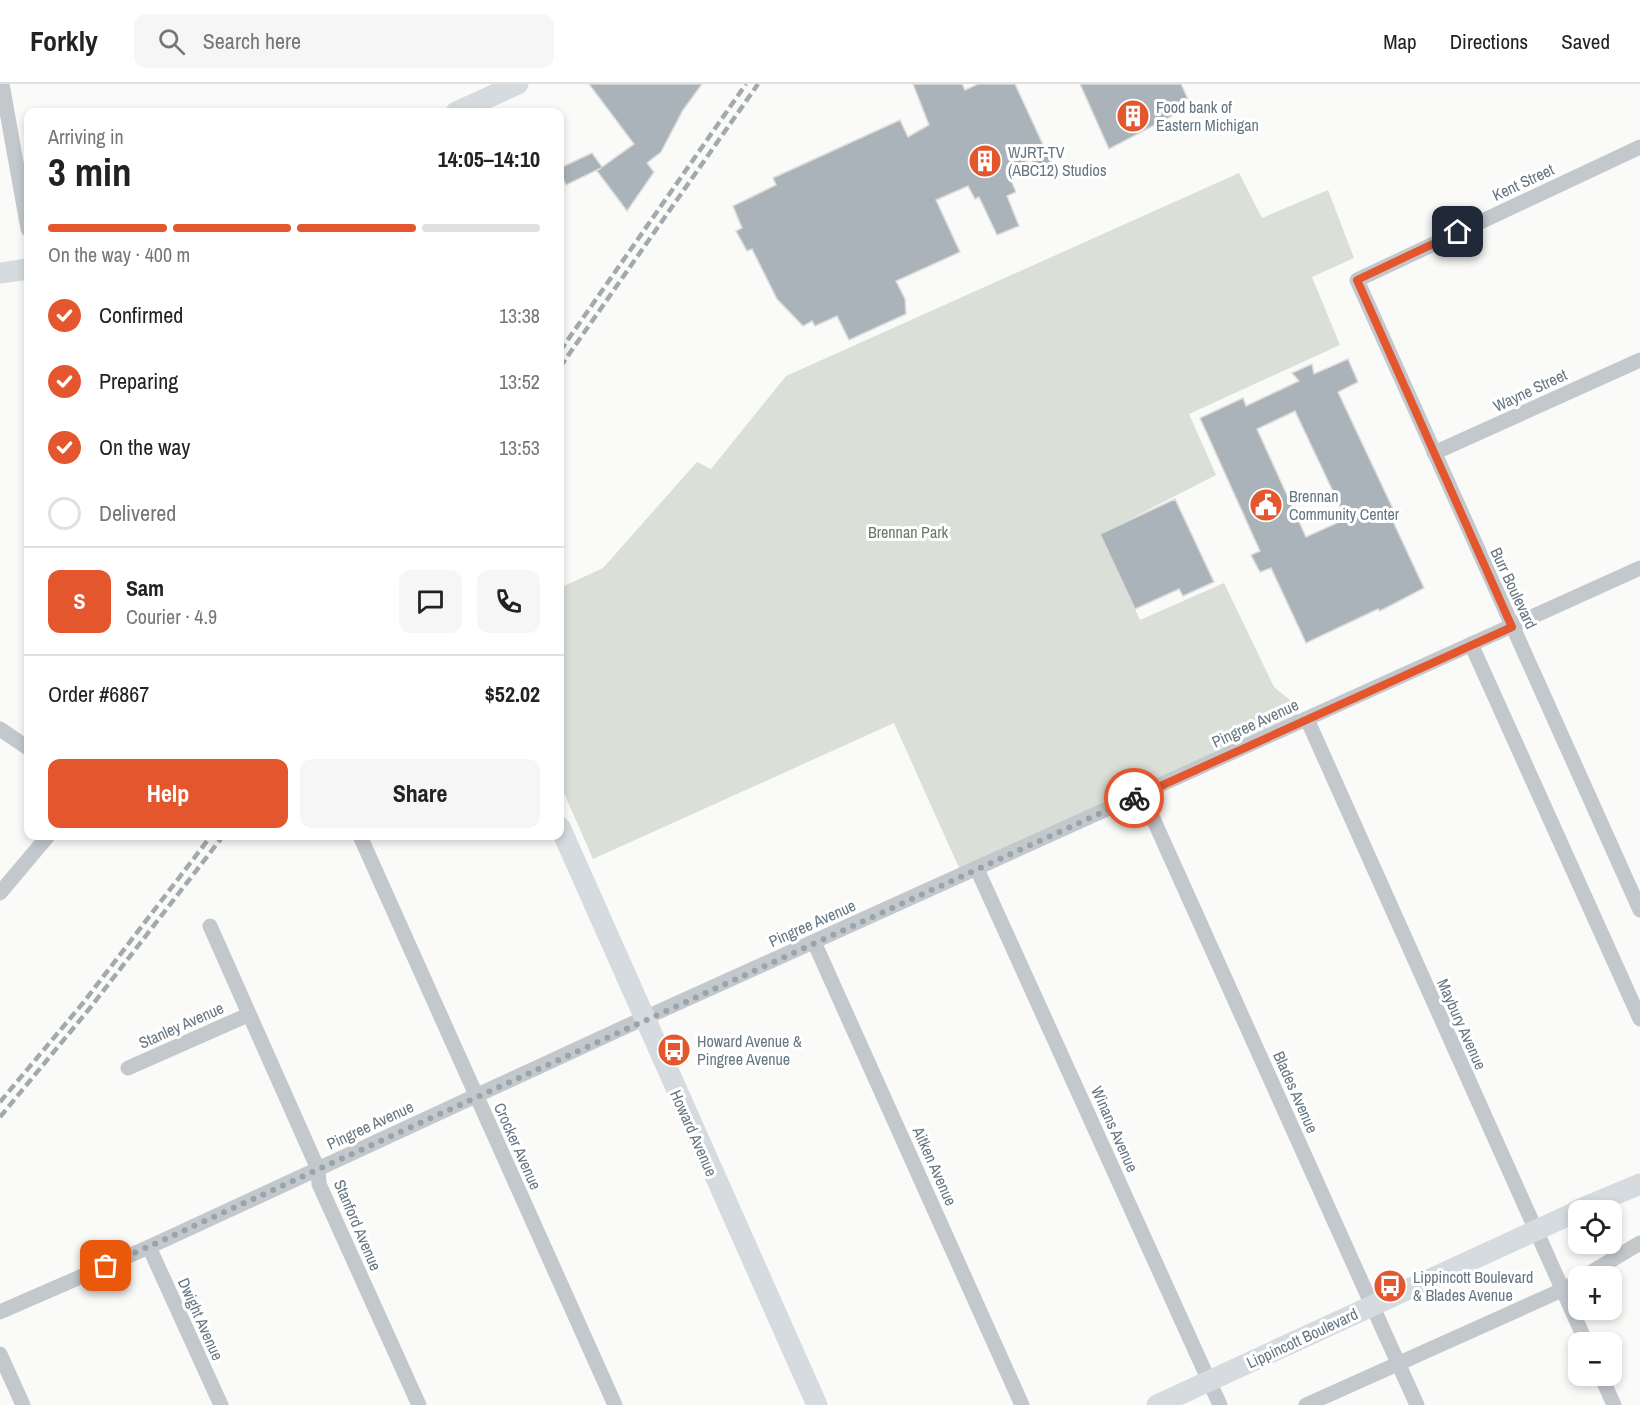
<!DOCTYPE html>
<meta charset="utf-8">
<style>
body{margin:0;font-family:"Archivo Narrow",sans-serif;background:#f6f6f6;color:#222;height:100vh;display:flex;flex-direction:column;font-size:22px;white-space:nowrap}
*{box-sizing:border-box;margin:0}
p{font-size:20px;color:#767676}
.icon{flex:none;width:33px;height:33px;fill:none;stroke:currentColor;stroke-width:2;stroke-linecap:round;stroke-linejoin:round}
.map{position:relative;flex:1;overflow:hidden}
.drawer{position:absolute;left:24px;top:24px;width:540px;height:732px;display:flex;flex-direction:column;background:#fff;border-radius:12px;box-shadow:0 3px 9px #0003}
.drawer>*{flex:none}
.tools{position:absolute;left:1568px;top:1116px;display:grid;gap:12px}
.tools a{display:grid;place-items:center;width:54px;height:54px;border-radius:12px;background:#fff;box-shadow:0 3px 9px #0003;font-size:30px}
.pin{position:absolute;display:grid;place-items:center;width:51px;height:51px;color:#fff;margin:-26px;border-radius:12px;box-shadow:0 3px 9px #0006}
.courier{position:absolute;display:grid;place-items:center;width:60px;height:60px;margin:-30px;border:4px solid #e4572e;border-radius:50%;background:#fff;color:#222;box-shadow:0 2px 8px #0007}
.head em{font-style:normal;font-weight:700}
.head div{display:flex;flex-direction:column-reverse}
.head{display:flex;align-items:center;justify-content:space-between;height:102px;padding:0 24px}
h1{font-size:39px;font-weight:700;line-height:45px}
.bar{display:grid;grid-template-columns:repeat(4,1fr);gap:9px 6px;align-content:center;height:72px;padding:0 24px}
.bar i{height:8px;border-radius:4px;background:#e0e0e0}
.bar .selected{background:#e4572e}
.bar p{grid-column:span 4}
.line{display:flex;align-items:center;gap:15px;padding:0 24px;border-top:2px solid #e0e0e0}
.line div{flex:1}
.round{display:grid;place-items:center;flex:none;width:63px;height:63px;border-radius:12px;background:#f6f6f6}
ol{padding:0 24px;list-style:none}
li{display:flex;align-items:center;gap:18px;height:66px}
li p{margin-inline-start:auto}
li .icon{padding:6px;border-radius:50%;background:#e4572e;color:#fff;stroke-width:4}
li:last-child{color:#767676}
li i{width:33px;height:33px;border:3px solid #e0e0e0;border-radius:50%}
.button{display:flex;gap:12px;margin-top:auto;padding:12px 24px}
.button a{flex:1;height:69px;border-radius:12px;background:#e4572e;color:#fff;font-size:24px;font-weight:700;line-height:69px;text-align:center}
.button a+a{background:#f6f6f6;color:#222}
header{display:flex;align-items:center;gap:36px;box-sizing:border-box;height:84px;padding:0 30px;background:#fff;border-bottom:2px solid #e0e0e0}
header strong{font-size:28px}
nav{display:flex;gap:33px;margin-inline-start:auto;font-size:21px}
.search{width:420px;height:54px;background:#f6f6f6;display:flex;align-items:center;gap:15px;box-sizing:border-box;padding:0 21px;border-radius:12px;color:#767676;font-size:22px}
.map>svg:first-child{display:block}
</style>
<header>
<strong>Forkly</strong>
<div class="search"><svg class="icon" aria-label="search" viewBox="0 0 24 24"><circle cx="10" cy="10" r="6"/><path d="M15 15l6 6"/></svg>Search here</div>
<nav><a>Map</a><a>Directions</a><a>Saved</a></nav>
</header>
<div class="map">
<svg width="1640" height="1321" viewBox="0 0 1640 1321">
<rect width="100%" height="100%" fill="#fafaf8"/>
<path fill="#dadfd7" d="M 1239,89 L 1262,134 L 1328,106 L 1354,174 L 1312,193 L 1340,261 L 1189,330 L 1216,391 L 1101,450 L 1140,536 L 1224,499 L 1274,603 L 1290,616 L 1298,632 L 960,786 L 894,639 L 593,775 L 560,700 L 560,504 L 603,484 L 697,378 L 711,385 L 786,292 Z"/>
<g fill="#aab3b9" stroke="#dcdcda" stroke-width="1.5" fill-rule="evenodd">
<path d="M 589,0 L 702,0 L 683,26 L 661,68 L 647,79 L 654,88 L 627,127 L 597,87 L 601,84 L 566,101 L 560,88 L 560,84 L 592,69 L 602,83 L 634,60 Z"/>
<path d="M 913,0 L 962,0 L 965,6 L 978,0 L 1015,0 L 1051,78 L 1036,85 L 1032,75 L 1007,87 L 1016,108 L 1007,112 L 1019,142 L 997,151 L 979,113 L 975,115 L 968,102 L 936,116 L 960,168 L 896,197 L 905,215 L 906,230 L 849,256 L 837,232 L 815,242 L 812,237 L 803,242 L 777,215 L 752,165 L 747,167 L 736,147 L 742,144 L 733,122 L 776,101 L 773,94 L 900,36 L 908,53 L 929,41 Z"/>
<path d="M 1080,0 L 1181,0 L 1191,22 L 1109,65 Z"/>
<path d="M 1348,275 L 1358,298 L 1338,308 L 1394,427 L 1389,429 L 1424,504 L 1380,527 L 1378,525 L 1306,559 L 1271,484 L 1260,488 L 1251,471 L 1260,467 L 1200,334 L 1243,314 L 1246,322 L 1299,297 L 1292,289 L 1312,280 L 1314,290 ZM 1295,327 L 1346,435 L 1306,453 L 1257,345 Z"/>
<path d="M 1175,415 L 1214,498 L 1183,512 L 1179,505 L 1135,525 L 1100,450 Z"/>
</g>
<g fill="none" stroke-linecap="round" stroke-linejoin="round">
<g stroke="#c3c8cc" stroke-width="15">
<path d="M 2,0 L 28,145"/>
<path d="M 1640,63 L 1357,196 L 1640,826"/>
<path d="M 1434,369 L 1640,276"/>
<path d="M 1471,560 L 1640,935"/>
<path d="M 1307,635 L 1586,1258"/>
<path d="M 0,645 L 28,664"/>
<path d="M 1142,710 L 1417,1321"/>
<path d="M 360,752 L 615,1321"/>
<path d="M 977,785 L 1220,1321"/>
<path d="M 0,809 L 48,752"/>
<path d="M 210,842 L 318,1085 L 319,1100 L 419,1321"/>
<path d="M 814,858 L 1022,1321"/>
<path d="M 128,984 L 248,931"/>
<path d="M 149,1163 L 221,1321"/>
<path d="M 1585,1192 L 1640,1159"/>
<path d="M 0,1228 L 149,1163 L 627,942 L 1640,484"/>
<path d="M 0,1270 L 23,1321"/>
<path d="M 1601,1292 L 1614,1321"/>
<path d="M 1306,1321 L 1562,1206 L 1578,1197"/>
</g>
<g stroke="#d6dbdf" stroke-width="21">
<path d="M 456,28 L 518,0"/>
<path d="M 0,189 L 28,185"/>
<path d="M 560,743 L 817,1321"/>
<path d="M 1578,1126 L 1640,1100"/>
<path d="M 1157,1321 L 1578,1127"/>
</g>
<g stroke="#a2aab0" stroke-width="4.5" stroke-dasharray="9 4.5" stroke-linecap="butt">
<path d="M 560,267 L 746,0"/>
<path d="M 560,283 L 758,0"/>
<path d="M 0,1018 L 83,919 L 211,752"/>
<path d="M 0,1033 L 90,924 L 223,752"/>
</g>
</g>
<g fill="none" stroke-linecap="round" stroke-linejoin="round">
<path stroke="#99a4ac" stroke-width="6" stroke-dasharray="0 10.8" d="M 106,1182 L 1134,714"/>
<path stroke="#e4572e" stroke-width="8" d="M 1134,714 L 1512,543 L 1357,196 L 1458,148"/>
</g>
<defs>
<symbol id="building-disc" viewBox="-11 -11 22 22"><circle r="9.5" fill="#e4572e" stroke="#fff"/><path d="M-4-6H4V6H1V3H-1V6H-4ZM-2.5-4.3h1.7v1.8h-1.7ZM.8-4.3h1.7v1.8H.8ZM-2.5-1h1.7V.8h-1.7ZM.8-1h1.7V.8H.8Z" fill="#fff"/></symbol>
<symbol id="civic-disc" viewBox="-11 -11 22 22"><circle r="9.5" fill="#e4572e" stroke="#fff"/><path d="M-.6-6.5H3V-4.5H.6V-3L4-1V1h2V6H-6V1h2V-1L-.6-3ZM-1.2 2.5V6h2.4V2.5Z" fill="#fff"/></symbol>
<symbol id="bus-disc" viewBox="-11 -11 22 22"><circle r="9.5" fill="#e4572e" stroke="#fff"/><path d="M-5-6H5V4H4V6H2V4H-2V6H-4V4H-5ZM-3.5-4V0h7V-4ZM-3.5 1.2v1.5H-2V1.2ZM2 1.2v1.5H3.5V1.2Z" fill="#fff"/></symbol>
</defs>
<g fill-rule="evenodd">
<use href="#building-disc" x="1114" y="13" width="38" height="38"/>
<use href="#building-disc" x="966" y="58" width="38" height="38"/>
<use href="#civic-disc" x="1247" y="402" width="38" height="38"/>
<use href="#bus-disc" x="655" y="947" width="38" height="38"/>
<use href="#bus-disc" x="1371" y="1183" width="38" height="38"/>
</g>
<g text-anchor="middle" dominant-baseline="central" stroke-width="6" stroke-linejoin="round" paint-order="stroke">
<g font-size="16" fill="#657683" stroke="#fff" text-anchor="start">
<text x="1156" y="23">Food bank of<tspan x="1156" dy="18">Eastern Michigan</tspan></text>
<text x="1008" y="68">WJRT-TV<tspan x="1008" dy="18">(ABC12) Studios</tspan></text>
<text x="1289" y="412">Brennan<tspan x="1289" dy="18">Community Center</tspan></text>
<text x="697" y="957">Howard Avenue &amp;<tspan x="697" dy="18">Pingree Avenue</tspan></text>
<text x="1413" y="1193">Lippincott Boulevard<tspan x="1413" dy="18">&amp; Blades Avenue</tspan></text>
</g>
<g font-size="16" fill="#657683" stroke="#fff">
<text transform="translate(1523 98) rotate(-25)">Kent Street</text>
<text transform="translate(1530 306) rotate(-25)">Wayne Street</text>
<text transform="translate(1514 504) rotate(65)">Burr Boulevard</text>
<text transform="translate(1255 639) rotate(-25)">Pingree Avenue</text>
<text transform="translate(812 839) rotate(-24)">Pingree Avenue</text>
<text transform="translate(1462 940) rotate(66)">Maybury Avenue</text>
<text transform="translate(181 941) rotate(-24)">Stanley Avenue</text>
<text transform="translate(1296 1008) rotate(66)">Blades Avenue</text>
<text transform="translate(370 1041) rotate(-25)">Pingree Avenue</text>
<text transform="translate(1115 1045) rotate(66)">Winans Avenue</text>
<text transform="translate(694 1049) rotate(66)">Howard Avenue</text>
<text transform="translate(518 1062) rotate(66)">Crocker Avenue</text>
<text transform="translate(935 1082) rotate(66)">Aitken Avenue</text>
<text transform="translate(358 1141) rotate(67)">Stanford Avenue</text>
<text transform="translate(201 1235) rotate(66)">Dwight Avenue</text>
<text transform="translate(1302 1254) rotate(-25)">Lippincott Boulevard</text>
</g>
<g font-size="16" fill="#687a64" stroke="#fff">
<text x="908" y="448">Brennan Park</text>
</g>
</g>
</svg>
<div class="tools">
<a><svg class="icon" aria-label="locate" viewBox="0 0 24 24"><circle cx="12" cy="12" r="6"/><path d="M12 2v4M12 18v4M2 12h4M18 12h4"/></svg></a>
<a>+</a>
<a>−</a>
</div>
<div class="pin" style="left:106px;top:1182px;background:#ea580c"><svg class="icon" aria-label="bag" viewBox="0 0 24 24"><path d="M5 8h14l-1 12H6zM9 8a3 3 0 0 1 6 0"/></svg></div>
<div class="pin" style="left:1458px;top:148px;background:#1f2937"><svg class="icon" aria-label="home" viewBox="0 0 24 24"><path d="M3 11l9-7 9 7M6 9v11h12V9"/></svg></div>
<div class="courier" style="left:1134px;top:714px"><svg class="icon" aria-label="bike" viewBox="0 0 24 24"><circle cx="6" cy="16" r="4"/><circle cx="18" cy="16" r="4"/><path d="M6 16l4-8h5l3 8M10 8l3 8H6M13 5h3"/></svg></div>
<section class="drawer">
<div class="head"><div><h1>3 min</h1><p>Arriving in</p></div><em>14:05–14:10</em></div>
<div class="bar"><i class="selected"></i><i class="selected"></i><i class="selected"></i><i></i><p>On the way · 400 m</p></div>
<ol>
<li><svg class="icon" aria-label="check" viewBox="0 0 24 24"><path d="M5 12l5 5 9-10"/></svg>Confirmed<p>13:38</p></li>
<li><svg class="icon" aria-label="check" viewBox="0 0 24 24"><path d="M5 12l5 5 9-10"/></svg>Preparing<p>13:52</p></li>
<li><svg class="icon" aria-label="check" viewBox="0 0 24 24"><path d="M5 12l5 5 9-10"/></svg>On the way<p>13:53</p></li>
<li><i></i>Delivered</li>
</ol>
<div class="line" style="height:108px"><b class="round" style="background:#e4572e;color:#fff">S</b><div><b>Sam</b><p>Courier · 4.9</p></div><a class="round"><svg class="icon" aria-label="chat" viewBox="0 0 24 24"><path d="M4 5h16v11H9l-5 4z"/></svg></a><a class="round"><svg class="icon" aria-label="phone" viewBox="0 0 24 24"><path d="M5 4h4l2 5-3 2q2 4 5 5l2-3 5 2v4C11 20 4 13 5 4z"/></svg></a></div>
<div class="line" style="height:78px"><div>Order #6867</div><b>$52.02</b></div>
<div class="button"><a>Help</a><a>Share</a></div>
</section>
</div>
